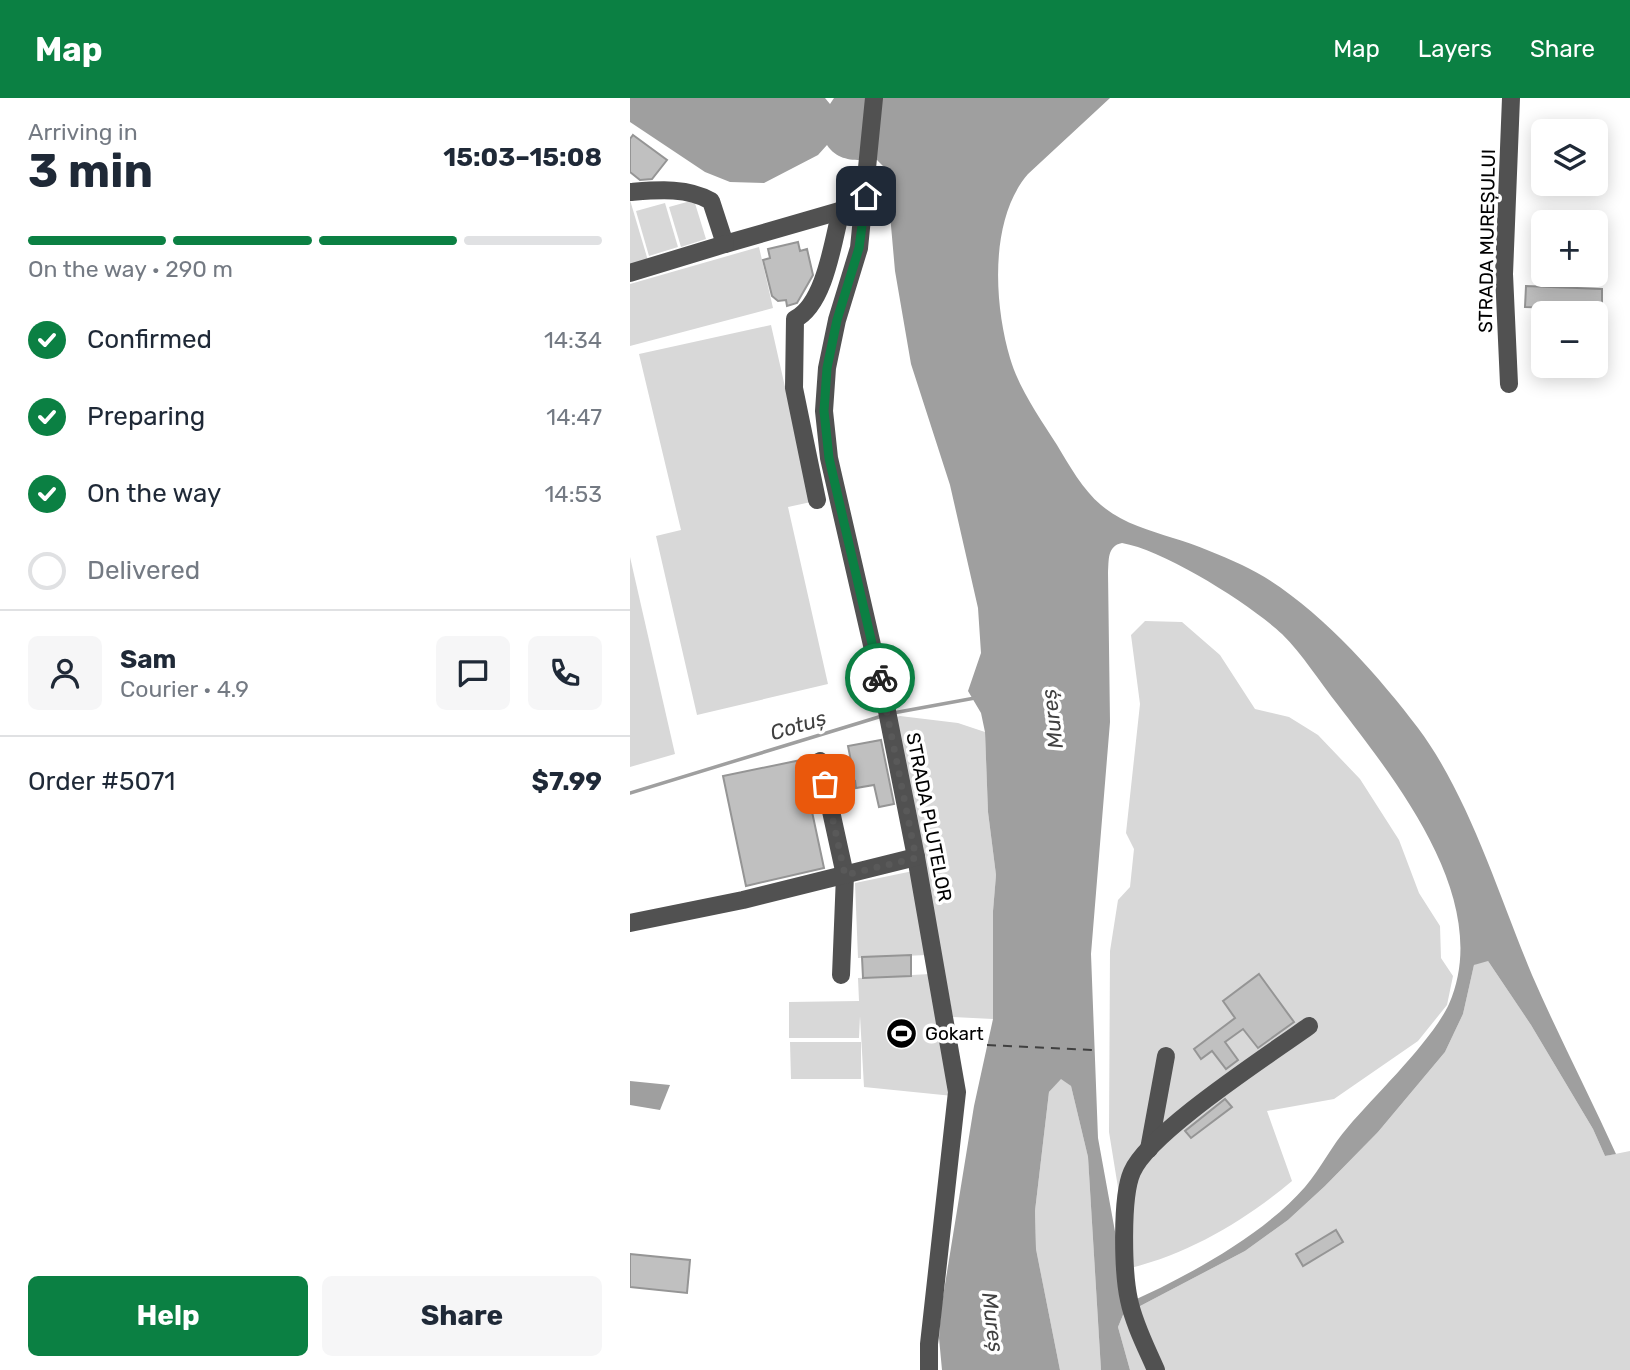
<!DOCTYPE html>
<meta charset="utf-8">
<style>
body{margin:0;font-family:Rubik,sans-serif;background:#f6f6f7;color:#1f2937;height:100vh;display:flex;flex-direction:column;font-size:26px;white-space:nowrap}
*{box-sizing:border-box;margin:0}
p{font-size:23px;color:#747a83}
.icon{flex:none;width:38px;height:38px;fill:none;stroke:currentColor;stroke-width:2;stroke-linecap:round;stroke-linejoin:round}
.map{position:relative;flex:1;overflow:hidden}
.side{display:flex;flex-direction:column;background:#fff;width:630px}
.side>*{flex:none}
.tools{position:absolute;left:901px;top:21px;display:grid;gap:14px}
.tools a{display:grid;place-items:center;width:77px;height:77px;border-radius:10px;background:#fff;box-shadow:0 4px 18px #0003;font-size:35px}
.pin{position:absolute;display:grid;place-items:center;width:60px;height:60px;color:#fff;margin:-30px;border-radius:14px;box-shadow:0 4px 10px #0006}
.courier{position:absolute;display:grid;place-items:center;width:70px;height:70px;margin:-35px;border:5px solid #0b8043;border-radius:50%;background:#fff;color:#222;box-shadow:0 2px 9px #0007}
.summary em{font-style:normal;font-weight:700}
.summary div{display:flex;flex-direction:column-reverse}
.summary{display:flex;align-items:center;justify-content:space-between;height:119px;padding:0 28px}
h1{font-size:46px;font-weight:700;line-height:52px}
.bar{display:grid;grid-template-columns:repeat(4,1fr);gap:10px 7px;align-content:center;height:84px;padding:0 28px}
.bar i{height:9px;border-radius:5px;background:#e0e1e3}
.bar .selected{background:#0b8043}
.bar p{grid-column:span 4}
.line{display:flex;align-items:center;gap:18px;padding:0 28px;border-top:2px solid #e0e1e3}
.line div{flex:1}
.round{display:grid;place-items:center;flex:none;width:74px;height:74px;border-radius:10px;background:#f6f6f7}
ol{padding:0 28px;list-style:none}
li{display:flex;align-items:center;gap:21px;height:77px}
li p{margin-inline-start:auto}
li .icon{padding:7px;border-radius:50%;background:#0b8043;color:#fff;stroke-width:4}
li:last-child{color:#747a83}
li i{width:38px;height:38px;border:4px solid #e0e1e3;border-radius:50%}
.button{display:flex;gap:14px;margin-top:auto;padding:14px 28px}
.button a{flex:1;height:80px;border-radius:10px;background:#0b8043;color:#fff;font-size:28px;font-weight:700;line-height:80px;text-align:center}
.button a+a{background:#f6f6f7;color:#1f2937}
header{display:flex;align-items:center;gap:42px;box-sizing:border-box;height:98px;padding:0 35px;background:#0b8043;color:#fff}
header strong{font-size:33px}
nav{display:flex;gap:38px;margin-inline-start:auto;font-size:24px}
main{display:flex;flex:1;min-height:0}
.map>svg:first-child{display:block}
</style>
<header>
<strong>Map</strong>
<nav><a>Map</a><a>Layers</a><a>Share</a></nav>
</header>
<main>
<section class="side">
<div class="summary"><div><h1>3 min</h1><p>Arriving in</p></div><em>15:03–15:08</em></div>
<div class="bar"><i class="selected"></i><i class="selected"></i><i class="selected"></i><i></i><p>On the way · 290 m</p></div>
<ol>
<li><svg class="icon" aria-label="check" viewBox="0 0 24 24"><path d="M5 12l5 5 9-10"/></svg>Confirmed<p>14:34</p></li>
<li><svg class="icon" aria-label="check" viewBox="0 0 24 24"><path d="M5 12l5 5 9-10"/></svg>Preparing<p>14:47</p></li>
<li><svg class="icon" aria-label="check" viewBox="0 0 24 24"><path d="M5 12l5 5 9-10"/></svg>On the way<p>14:53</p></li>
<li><i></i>Delivered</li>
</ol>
<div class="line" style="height:126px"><a class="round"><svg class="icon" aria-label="person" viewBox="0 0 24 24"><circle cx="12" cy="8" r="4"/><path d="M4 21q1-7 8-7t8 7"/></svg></a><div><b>Sam</b><p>Courier · 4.9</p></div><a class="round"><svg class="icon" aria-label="chat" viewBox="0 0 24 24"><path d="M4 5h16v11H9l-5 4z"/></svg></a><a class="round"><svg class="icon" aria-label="phone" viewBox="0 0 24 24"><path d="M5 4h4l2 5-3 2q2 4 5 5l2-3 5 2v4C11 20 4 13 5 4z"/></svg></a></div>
<div class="line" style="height:91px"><div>Order #5071</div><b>$7.99</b></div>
<div class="button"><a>Help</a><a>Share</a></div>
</section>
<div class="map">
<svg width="1000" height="1272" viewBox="0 0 1000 1272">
<rect width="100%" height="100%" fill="#fff"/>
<g fill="#d8d8d8">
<path d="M 0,102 L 19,166 L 0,171 Z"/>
<path d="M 64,102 L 76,141 L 51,149 L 39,109 Z"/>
<path d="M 35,105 L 48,149 L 19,158 L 6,113 Z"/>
<path d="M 129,149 L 143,210 L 0,248 L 0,186 Z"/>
<path d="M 141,227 L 181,404 L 158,409 L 198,586 L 67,617 L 26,438 L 51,432 L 9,256 Z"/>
<path d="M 0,459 L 45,656 L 0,669 Z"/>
<path d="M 515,523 L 552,524 L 590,557 L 625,611 L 659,619 L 688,637 L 730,681 L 769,742 L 789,795 L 810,828 L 811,860 L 823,878 L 817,907 L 788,943 L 704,1001 L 637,1013 L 662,1083 C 614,1123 562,1154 501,1170 L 479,1034 L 480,853 L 488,802 L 500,789 L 504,751 L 496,735 L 510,606 L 501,537 Z"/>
<path d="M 270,618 L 328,625 L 355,634 L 358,714 L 366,777 L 363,813 L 363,921 L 323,919 L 263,620 Z"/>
<path d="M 283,773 L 297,857 L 228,860 L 225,785 Z"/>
<path d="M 851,863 L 858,863 L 901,927 L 963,1031 L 975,1058 L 1000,1053 L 1000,1272 L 500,1272 L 488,1229 L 493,1217 L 615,1153 L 658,1122 L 695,1088 L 748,1034 L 815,954 L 833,916 L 844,867 Z"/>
<path d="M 300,876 L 323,998 L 234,989 L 230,918 L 229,940 L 159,940 L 159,904 L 229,903 L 228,880 Z"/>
<path d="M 160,944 L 231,944 L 231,981 L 161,981 Z"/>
<path d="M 431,980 L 441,988 L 458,1059 L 471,1272 L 430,1272 L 406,1151 L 405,1113 L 419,994 Z"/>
</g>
<g fill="#9f9f9f" fill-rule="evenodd">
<path d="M 0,0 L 195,0 L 200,6 L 204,0 L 480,0 L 398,76 C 359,121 364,206 380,260 C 389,291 410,320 427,347 C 439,367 453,392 471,407 C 492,425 518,432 543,440 C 567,447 590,457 612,467 C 677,497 745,573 788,630 C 839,698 869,798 902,877 C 928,937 959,996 986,1056 L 975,1058 L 963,1031 L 901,927 L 858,863 L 844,867 L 833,916 L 815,954 L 748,1034 L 695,1088 L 658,1122 L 615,1153 L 493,1217 L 488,1229 L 500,1272 L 471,1272 L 458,1059 L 441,988 L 431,981 L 419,994 L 405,1113 L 406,1151 L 430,1272 L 312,1272 L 309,1240 L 311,1211 L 344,1008 L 363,921 L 363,813 L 366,777 L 358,714 L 355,634 L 351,615 L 338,593 L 351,555 L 348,510 L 320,387 L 281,266 L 265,173 L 256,71 L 247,62 C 228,62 209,65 197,47 L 188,57 L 134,85 L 100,84 L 75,74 L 0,24 ZM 492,445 C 534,452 620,506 652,536 C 673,557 689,583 708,607 C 766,683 864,803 819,906 C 801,944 747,995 718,1029 C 702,1047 691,1070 675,1089 C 632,1138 558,1178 498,1205 L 468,1040 L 461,856 L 480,624 L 478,475 C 479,462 477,448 492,445 Z"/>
<path d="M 0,983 L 40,987 L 30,1012 L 0,1007 Z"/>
</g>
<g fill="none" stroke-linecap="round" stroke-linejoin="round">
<g stroke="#9f9f9f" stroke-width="3.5">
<path d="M 263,615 L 345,600"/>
<path d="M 0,695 L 252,618"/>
</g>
<path stroke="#404040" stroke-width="2" stroke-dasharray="9 7" stroke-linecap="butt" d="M 357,947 L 464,952"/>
</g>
<g fill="#c0c0c0" stroke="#959595" stroke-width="2">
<path d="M 3,37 L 37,62 L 22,81 L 10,82 L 0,74 L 0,41 Z"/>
<path d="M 168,144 L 170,153 L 177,151 L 183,177 L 167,205 L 157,208 L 156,202 L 148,203 L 142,198 L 133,162 L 140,160 L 138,151 Z"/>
<path d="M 896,188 L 972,191 L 972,211 L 895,209 Z"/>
<path d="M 251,642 L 264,706 L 249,709 L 244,687 L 226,690 L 225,683 L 218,685 L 215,670 L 222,668 L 218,648 Z"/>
<path d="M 171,662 L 194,770 L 116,788 L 93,678 Z"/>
<path d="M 281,857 L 281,878 L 233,880 L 232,859 Z"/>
<path d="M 629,876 L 664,924 L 628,950 L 613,931 L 595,944 L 608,962 L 596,971 L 582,953 L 571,961 L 564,951 L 605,920 L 593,903 Z"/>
<path d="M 595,1001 L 602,1009 L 561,1040 L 555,1033 Z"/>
<path d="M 706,1132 L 713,1144 L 673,1168 L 666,1156 Z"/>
<path d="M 0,1156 L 60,1162 L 57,1195 L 0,1189 Z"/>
</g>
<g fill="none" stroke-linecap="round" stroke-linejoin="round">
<g stroke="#515151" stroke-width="18">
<path d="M 244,0 L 229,150 L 207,222 L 197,270 L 194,313 L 199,360 L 256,608 L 286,759 L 327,994 L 299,1246 L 299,1272"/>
<path d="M 0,94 C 27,92 57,89 81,103 L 95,146 L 220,110"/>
<path d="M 0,175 L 95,146"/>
<path d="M 879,286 L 874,176 L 881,0"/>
<path d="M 187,402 L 164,290 L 165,221 C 195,206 203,143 211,112"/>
<path d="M 190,663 L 215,777 L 211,877"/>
<path d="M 0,825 L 113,802 L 286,759"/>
<path d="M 519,1051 L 536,958"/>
<path d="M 526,1272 C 516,1249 504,1226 499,1202 C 493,1175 491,1099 502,1074 C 519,1034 639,957 679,928"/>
</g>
</g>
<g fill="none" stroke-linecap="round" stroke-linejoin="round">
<path stroke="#595959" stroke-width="7" stroke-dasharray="0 12.6" d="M 195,686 L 215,777 L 286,760 L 250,580"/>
<path stroke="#0b8043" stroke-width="9" d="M 236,98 L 229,150 L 207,222 L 197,270 L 194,313 L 199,360 L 250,580"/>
</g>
<defs>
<symbol id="stadium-disc" viewBox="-11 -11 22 22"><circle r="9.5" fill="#000" stroke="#fff"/><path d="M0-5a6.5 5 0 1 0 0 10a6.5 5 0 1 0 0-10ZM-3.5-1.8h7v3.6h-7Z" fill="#fff"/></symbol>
</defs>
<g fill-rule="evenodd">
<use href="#stadium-disc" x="254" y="918" width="35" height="35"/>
</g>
<g text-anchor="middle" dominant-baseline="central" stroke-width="7" stroke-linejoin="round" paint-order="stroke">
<g font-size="19" fill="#000" stroke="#fff">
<text transform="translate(857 143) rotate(-89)">STRADA MUREȘULUI</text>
<text transform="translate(299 719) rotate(79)">STRADA PLUTELOR</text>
</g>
<g font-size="19" fill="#000" stroke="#fff" text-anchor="start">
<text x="295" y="935">Gokart</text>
</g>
<g font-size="21" font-style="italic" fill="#404040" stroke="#fff">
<text transform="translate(422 621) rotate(-97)">Mureș</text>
<text transform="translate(168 627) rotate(-17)">Cotuș</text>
<text transform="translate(363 1224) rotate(83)">Mureș</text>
</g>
</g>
</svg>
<div class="tools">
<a><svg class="icon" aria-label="layers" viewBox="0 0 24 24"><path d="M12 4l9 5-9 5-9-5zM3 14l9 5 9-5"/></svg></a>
<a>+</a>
<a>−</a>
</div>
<div class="pin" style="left:195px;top:686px;background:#ea580c"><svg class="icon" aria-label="bag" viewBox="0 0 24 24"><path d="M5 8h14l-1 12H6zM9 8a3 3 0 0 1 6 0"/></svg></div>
<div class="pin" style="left:236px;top:98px;background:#1f2937"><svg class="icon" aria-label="home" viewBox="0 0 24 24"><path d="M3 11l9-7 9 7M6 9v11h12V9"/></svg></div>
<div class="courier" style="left:250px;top:580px"><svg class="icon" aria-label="bike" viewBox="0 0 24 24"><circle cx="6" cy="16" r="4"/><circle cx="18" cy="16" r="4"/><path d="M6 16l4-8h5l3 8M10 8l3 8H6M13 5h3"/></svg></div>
</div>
</main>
